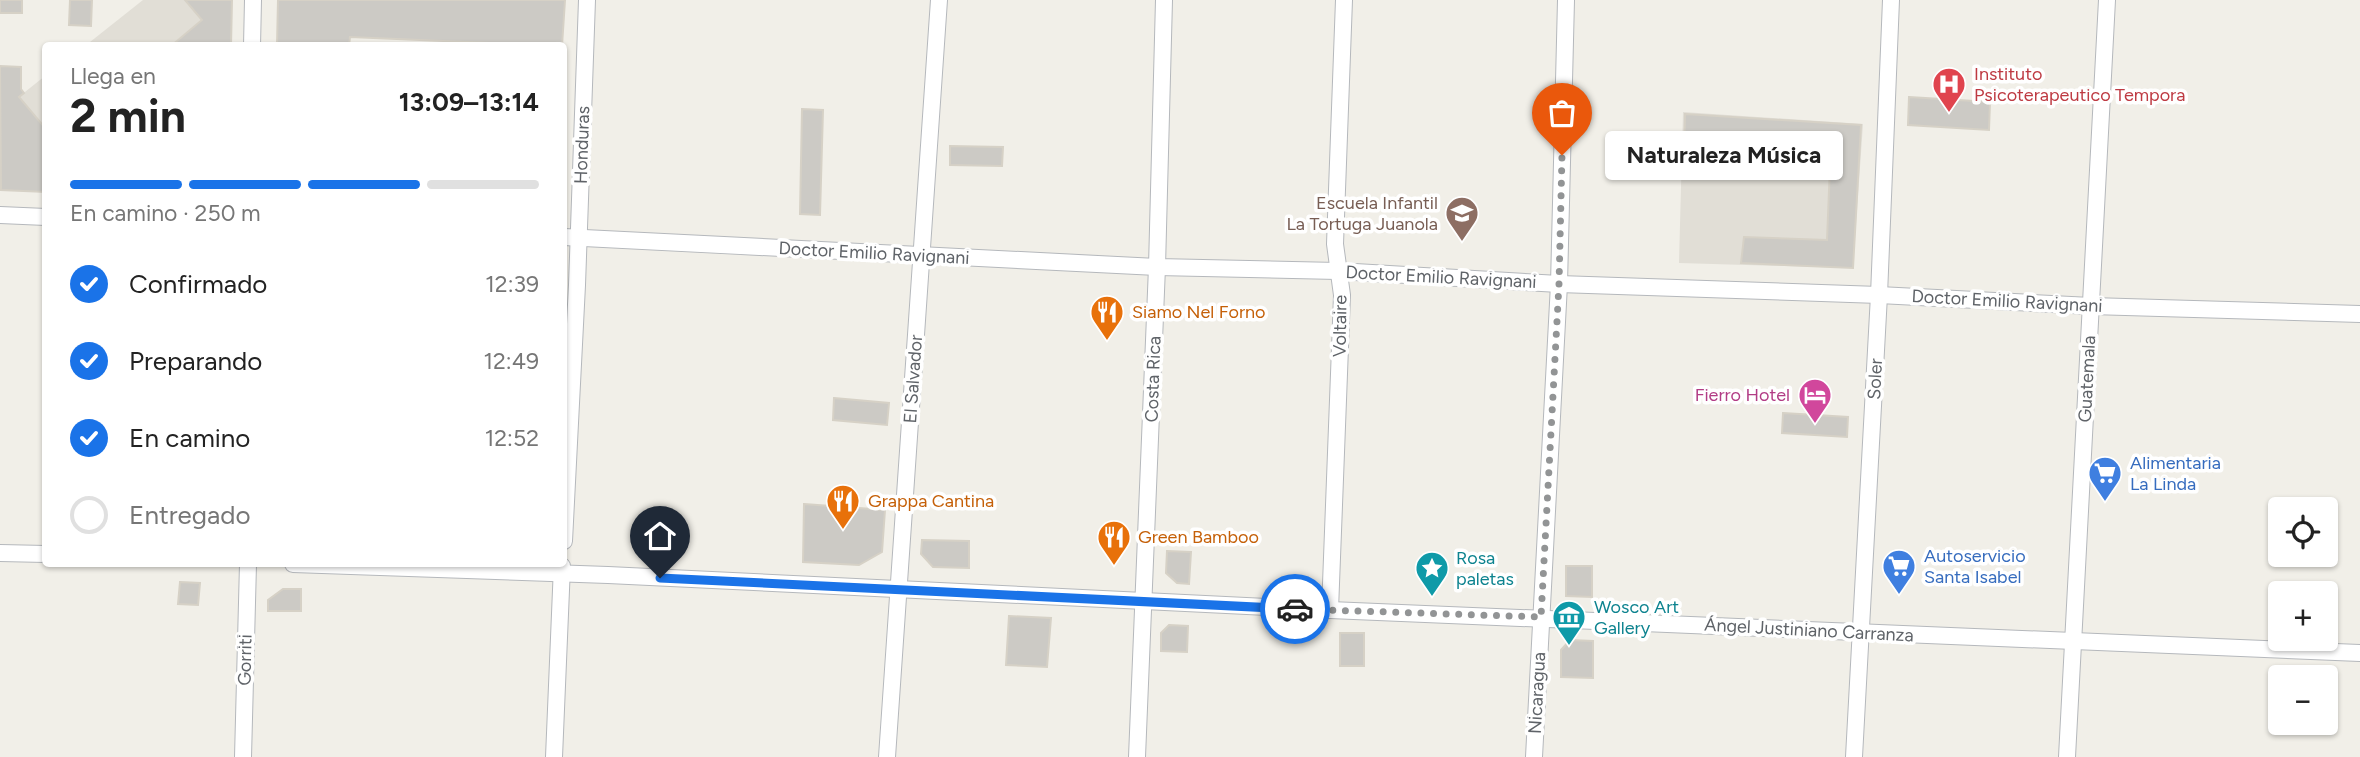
<!DOCTYPE html>
<html lang="es">
<meta charset="utf-8">
<style>
body{margin:0;font-family:Figtree,sans-serif;background:#f6f6f6;color:#222;height:100vh;display:flex;flex-direction:column;font-size:26px;white-space:nowrap}
*{box-sizing:border-box;margin:0}
p{font-size:23px;color:#767676}
.icon{flex:none;width:38px;height:38px;fill:none;stroke:currentColor;stroke-width:2;stroke-linecap:round;stroke-linejoin:round}
.map{position:relative;flex:1;overflow:hidden}
.drawer{position:absolute;left:42px;top:42px;width:525px;height:525px;display:flex;flex-direction:column;background:#fff;border-radius:7px;box-shadow:0 2px 5px #0004}
.drawer>*{flex:none}
.tools{position:absolute;left:2268px;top:497px;display:grid;gap:14px}
.tools a{display:grid;place-items:center;width:70px;height:70px;border-radius:7px;background:#fff;box-shadow:0 2px 5px #0004;font-size:35px}
.pin{position:absolute;display:grid;place-items:center;width:60px;height:60px;color:#fff;margin:-72px -30px;border-radius:50% 50% 50% 0;rotate:-45deg;box-shadow:0 0 7px #0007}
.pin .icon{rotate:45deg}
.courier{position:absolute;display:grid;place-items:center;width:70px;height:70px;margin:-35px;border:5px solid #1a73e8;border-radius:50%;background:#fff;color:#222;box-shadow:0 2px 9px #0007}
.bubble{position:absolute;height:49px;border-radius:7px;background:#fff;box-shadow:0 2px 5px #0004;font-size:23px;font-weight:700;line-height:49px;text-align:center}
.head em{font-style:normal;font-weight:700}
.head div{display:flex;flex-direction:column-reverse}
.head{display:flex;align-items:center;justify-content:space-between;height:119px;padding:0 28px}
h1{font-size:46px;font-weight:700;line-height:52px}
.bar{display:grid;grid-template-columns:repeat(4,1fr);gap:10px 7px;align-content:center;height:84px;padding:0 28px}
.bar i{height:9px;border-radius:5px;background:#e0e0e0}
.bar .current{background:#1a73e8}
.bar p{grid-column:span 4}
ol{padding:0 28px;list-style:none}
li{display:flex;align-items:center;gap:21px;height:77px}
li p{margin-inline-start:auto}
li .icon{padding:7px;border-radius:50%;background:#1a73e8;color:#fff;stroke-width:4}
li:last-child{color:#767676}
li i{width:38px;height:38px;border:4px solid #e0e0e0;border-radius:50%}
.map>svg:first-child{display:block}
</style>
<div class="map">
<svg width="2360" height="757" viewBox="0 0 2360 757">
<rect width="100%" height="100%" fill="#f1efe8"/>
<g fill="#e1ded6">
<path d="M 143,0 L 226,0 L 171,45 L 85,46 Z"/>
<path d="M 45,76 L 45,148 L 1,184 L 0,190 L 0,112 Z"/>
<path d="M 1683,112 L 1863,124 L 1853,268 L 1679,263 Z"/>
</g>
<g fill="#cccac5" stroke="#d6d1c6" stroke-width="2">
<rect x="0" y="0" width="22" height="13"/>
<path d="M 70,0 L 92,0 L 91,26 L 69,25 Z"/>
<path d="M 185,0 L 232,0 L 231,46 L 171,46 L 202,20 Z"/>
<path d="M 278,0 L 565,0 L 562,46 L 490,46 L 490,43 L 350,37 L 349,46 L 277,46 Z"/>
<path d="M 0,66 L 21,67 L 21,89 L 24,93 L 19,97 L 46,129 L 46,192 L 1,190 Z"/>
<path d="M 1909,97 L 1990,102 L 1989,130 L 1908,125 Z"/>
<path d="M 802,109 L 823,110 L 820,215 L 800,214 Z"/>
<path d="M 1685,114 L 1861,125 L 1853,268 L 1741,263 L 1744,237 L 1827,240 L 1830,166 L 1684,158 Z"/>
<path d="M 950,146 L 1003,147 L 1002,166 L 950,165 Z"/>
<path d="M 834,398 L 889,403 L 887,425 L 833,420 Z"/>
<path d="M 1783,413 L 1848,417 L 1847,437 L 1782,433 Z"/>
<path d="M 804,504 L 885,510 L 882,552 L 859,565 L 803,562 Z"/>
<path d="M 922,540 L 969,541 L 969,568 L 933,567 L 921,554 Z"/>
<path d="M 1167,551 L 1191,552 L 1189,584 L 1177,583 L 1166,573 Z"/>
<path d="M 1566,566 L 1592,566 L 1592,597 L 1566,596 Z"/>
<path d="M 180,582 L 200,583 L 198,605 L 178,604 Z"/>
<path d="M 283,589 L 301,589 L 301,611 L 268,611 L 268,600 Z"/>
<path d="M 1009,616 L 1051,618 L 1047,667 L 1006,665 Z"/>
<path d="M 1169,625 L 1188,626 L 1187,652 L 1161,651 L 1161,633 Z"/>
<rect x="1340" y="633" width="24" height="33"/>
<path d="M 1570,640 L 1593,641 L 1593,678 L 1561,677 L 1561,650 Z"/>
</g>
<g fill="none" stroke-linecap="round" stroke-linejoin="round">
<defs>
<g id="minor">
<path d="M 252,46 L 253,0"/>
<path d="M 0,215 L 46,217"/>
<path d="M 564,237 L 1157,267 L 1338,271 L 1559,284 L 1879,295 L 2091,306 L 2360,314"/>
<path d="M 564,541 L 577,285 L 587,0"/>
<path d="M 0,553 L 46,554"/>
<path d="M 293,564 L 608,575 L 1330,610 L 2360,653"/>
<path d="M 1330,610 L 1342,295 L 1335,244 L 1344,0"/>
<path d="M 243,757 L 248,564"/>
<path d="M 554,757 L 562,566"/>
<path d="M 887,757 L 939,0"/>
<path d="M 1137,757 L 1157,267 L 1164,0"/>
<path d="M 1534,757 L 1559,284 L 1566,0"/>
<path d="M 1854,757 L 1879,295 L 1891,0"/>
<path d="M 2067,757 L 2107,0"/>
</g>
</defs>
<use href="#minor" stroke="#b5b8bc" stroke-width="18"/>
<use href="#minor" stroke="#fff" stroke-width="16"/>
</g>
<g fill="none" stroke-linecap="round" stroke-linejoin="round">
<path stroke="#929495" stroke-width="7" stroke-dasharray="0 12.6" d="M 1295,609 L 1541,617 L 1559,284 L 1562,155"/>
<path stroke="#1a73e8" stroke-width="9" d="M 660,578 L 1295,609"/>
</g>
<defs>
<symbol id="hospital-pin" viewBox="-11 -11 22 30"><path d="M0 17L-7.5 6A9.5 9.5 0 1 1 7.5 6Z" fill="#e0444e" stroke="#fff"/><path d="M-5-5h3v3.5h4V-5h3V5h-3V1.5h-4V5h-3Z" fill="#fff"/></symbol>
<symbol id="school-pin" viewBox="-11 -11 22 30"><path d="M0 17L-7.5 6A9.5 9.5 0 1 1 7.5 6Z" fill="#8d6e63" stroke="#fff"/><path d="M0-5L7-2L0 1L-7-2ZM-4 1L0 2.5L4 1V4Q0 6-4 4Z" fill="#fff"/></symbol>
<symbol id="restaurant-pin" viewBox="-11 -11 22 30"><path d="M0 17L-7.5 6A9.5 9.5 0 1 1 7.5 6Z" fill="#e8710a" stroke="#fff"/><path d="M-5-6h1v4h1v-4h1v4h1v-4h1v5L-1.5 .5V6h-2V.5L-5-1ZM5-6V6H3V1.5H1.5Q1.5-4 5-6Z" fill="#fff"/></symbol>
<symbol id="hotel-pin" viewBox="-11 -11 22 30"><path d="M0 17L-7.5 6A9.5 9.5 0 1 1 7.5 6Z" fill="#d1479c" stroke="#fff"/><path d="M-6-4.5h1.5V1H6V5H4.5V3h-9V5H-6ZM-4 0a1.8 1.8 0 1 1 3.6 0ZM.5 0V-2.5h3Q6-2.5 6 0Z" fill="#fff"/></symbol>
<symbol id="supermarket-pin" viewBox="-11 -11 22 30"><path d="M0 17L-7.5 6A9.5 9.5 0 1 1 7.5 6Z" fill="#3f7fe0" stroke="#fff"/><path d="M-6-5.5h2.5l.6 2H6L4.5 2H-2.5L-4.4-4H-6ZM-1.5 3.2a1.3 1.3 0 1 0 .1 0ZM3 3.2a1.3 1.3 0 1 0 .1 0Z" fill="#fff"/></symbol>
<symbol id="sight-pin" viewBox="-11 -11 22 30"><path d="M0 17L-7.5 6A9.5 9.5 0 1 1 7.5 6Z" fill="#0f9aa8" stroke="#fff"/><path d="M0-6L1.8-2.2L6-1.7L2.9 1.2L3.7 5.4L0 3.3L-3.7 5.4L-2.9 1.2L-6-1.7L-1.8-2.2Z" fill="#fff"/></symbol>
<symbol id="museum-pin" viewBox="-11 -11 22 30"><path d="M0 17L-7.5 6A9.5 9.5 0 1 1 7.5 6Z" fill="#0f9aa8" stroke="#fff"/><path d="M0-6L6-3V-2H-6V-3ZM-5-1h2V3h-2ZM-1-1h2V3h-2ZM3-1h2V3H3ZM-6 4H6V6H-6Z" fill="#fff"/></symbol>
</defs>
<g fill-rule="evenodd">
<use href="#hospital-pin" x="1930" y="65" width="38" height="52"/>
<use href="#school-pin" x="1443" y="194" width="38" height="52"/>
<use href="#restaurant-pin" x="1088" y="293" width="38" height="52"/>
<use href="#hotel-pin" x="1796" y="376" width="38" height="52"/>
<use href="#supermarket-pin" x="2086" y="454" width="38" height="52"/>
<use href="#restaurant-pin" x="824" y="482" width="38" height="52"/>
<use href="#restaurant-pin" x="1095" y="518" width="38" height="52"/>
<use href="#supermarket-pin" x="1880" y="547" width="38" height="52"/>
<use href="#sight-pin" x="1413" y="549" width="38" height="52"/>
<use href="#museum-pin" x="1550" y="598" width="38" height="52"/>
</g>
<g text-anchor="middle" dominant-baseline="central" stroke-width="7" stroke-linejoin="round" paint-order="stroke">
<g font-size="18" fill="#be3a42" stroke="#fff" text-anchor="start">
<text x="1974" y="74">Instituto<tspan x="1974" dy="21">Psicoterapeutico Tempora</tspan></text>
</g>
<g font-size="18" fill="#5f6368" stroke="#fff">
<text transform="translate(582 145) rotate(-88)">Honduras</text>
<text transform="translate(874 253) rotate(3)">Doctor Emilio Ravignani</text>
<text transform="translate(1441 277) rotate(3)">Doctor Emilio Ravignani</text>
<text transform="translate(2007 301) rotate(3)">Doctor Emilio Ravignani</text>
<text transform="translate(1340 326) rotate(-89)">Voltaire</text>
<text transform="translate(913 379) rotate(-86)">El Salvador</text>
<text transform="translate(1153 379) rotate(-88)">Costa Rica</text>
<text transform="translate(1875 379) rotate(-87)">Soler</text>
<text transform="translate(2087 379) rotate(-87)">Guatemala</text>
<text transform="translate(1809 630) rotate(3)">Ángel Justiniano Carranza</text>
<text transform="translate(245 660) rotate(-89)">Gorriti</text>
<text transform="translate(1537 693) rotate(-87)">Nicaragua</text>
</g>
<g font-size="18" fill="#785e54" stroke="#fff" text-anchor="end">
<text x="1438" y="203">Escuela Infantil<tspan x="1438" dy="21">La Tortuga Juanola</tspan></text>
</g>
<g font-size="18" fill="#c56008" stroke="#fff" text-anchor="start">
<text x="1132" y="312">Siamo Nel Forno</text>
<text x="868" y="501">Grappa Cantina</text>
<text x="1138" y="537">Green Bamboo</text>
</g>
<g font-size="18" fill="#b23c85" stroke="#fff" text-anchor="end">
<text x="1790" y="395">Fierro Hotel</text>
</g>
<g font-size="18" fill="#366cbe" stroke="#fff" text-anchor="start">
<text x="2130" y="463">Alimentaria<tspan x="2130" dy="21">La Linda</tspan></text>
<text x="1924" y="556">Autoservicio<tspan x="1924" dy="21">Santa Isabel</tspan></text>
</g>
<g font-size="18" fill="#0d838f" stroke="#fff" text-anchor="start">
<text x="1456" y="558">Rosa<tspan x="1456" dy="21">paletas</tspan></text>
<text x="1594" y="607">Wosco Art<tspan x="1594" dy="21">Gallery</tspan></text>
</g>
</g>
</svg>
<div class="tools">
<a><svg class="icon" aria-label="locate" viewBox="0 0 24 24"><circle cx="12" cy="12" r="6"/><path d="M12 2v4M12 18v4M2 12h4M18 12h4"/></svg></a>
<a>+</a>
<a>−</a>
</div>
<div class="pin" style="left:1562px;top:155px;background:#ea580c"><svg class="icon" aria-label="bag" viewBox="0 0 24 24"><path d="M5 8h14l-1 12H6zM9 8a3 3 0 0 1 6 0"/></svg></div>
<div class="pin" style="left:660px;top:578px;background:#1f2937"><svg class="icon" aria-label="home" viewBox="0 0 24 24"><path d="M3 11l9-7 9 7M6 9v11h12V9"/></svg></div>
<div class="courier" style="left:1295px;top:609px"><svg class="icon" aria-label="car" viewBox="0 0 24 24"><path d="M5 17H2v-5l4-1 3-4h7l3 4 3 1v5h-3M9 17h6M6 11h13"/><circle cx="7" cy="17" r="2"/><circle cx="17" cy="17" r="2"/></svg></div>
<div class="bubble" style="left:1605px;top:131px;width:238px">Naturaleza Música</div>
<section class="drawer">
<div class="head"><div><h1>2 min</h1><p>Llega en</p></div><em>13:09–13:14</em></div>
<div class="bar"><i class="current"></i><i class="current"></i><i class="current"></i><i></i><p>En camino · 250 m</p></div>
<ol>
<li><svg class="icon" aria-label="check" viewBox="0 0 24 24"><path d="M5 12l5 5 9-10"/></svg>Confirmado<p>12:39</p></li>
<li><svg class="icon" aria-label="check" viewBox="0 0 24 24"><path d="M5 12l5 5 9-10"/></svg>Preparando<p>12:49</p></li>
<li><svg class="icon" aria-label="check" viewBox="0 0 24 24"><path d="M5 12l5 5 9-10"/></svg>En camino<p>12:52</p></li>
<li><i></i>Entregado</li>
</ol>
</section>
</div>
